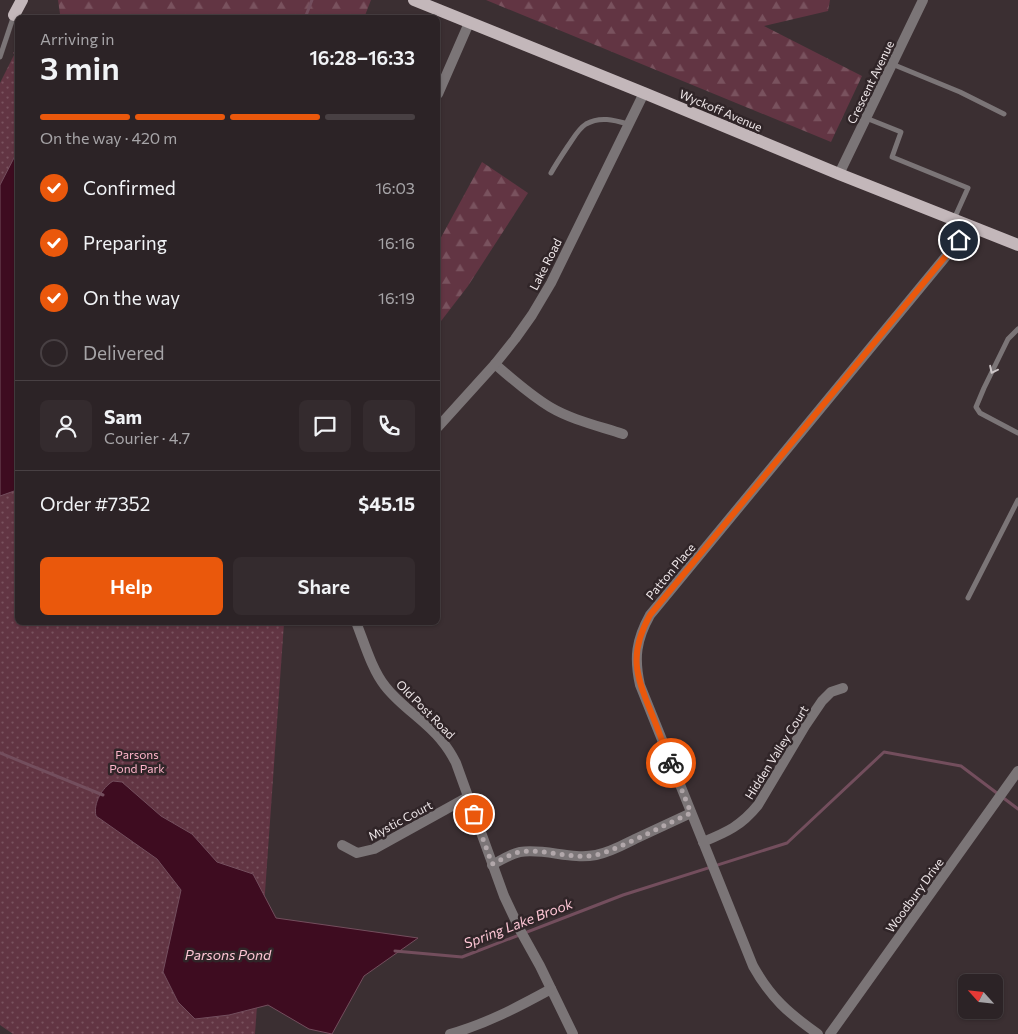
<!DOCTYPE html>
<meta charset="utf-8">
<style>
body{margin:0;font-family:Commissioner,sans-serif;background:#342b2e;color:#f1f3f6;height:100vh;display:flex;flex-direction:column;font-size:19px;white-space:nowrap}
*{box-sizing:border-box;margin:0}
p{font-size:16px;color:#a6a4a7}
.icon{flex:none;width:28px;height:28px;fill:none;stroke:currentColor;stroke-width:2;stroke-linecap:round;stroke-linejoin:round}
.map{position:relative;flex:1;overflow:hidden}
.drawer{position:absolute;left:15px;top:15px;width:425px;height:610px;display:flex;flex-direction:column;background:#2c2326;border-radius:8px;box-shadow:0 1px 4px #0004,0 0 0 1px #484043}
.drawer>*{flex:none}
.needle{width:32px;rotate:297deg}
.tools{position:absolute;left:958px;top:974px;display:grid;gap:10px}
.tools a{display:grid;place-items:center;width:45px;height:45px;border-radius:8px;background:#2c2326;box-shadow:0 1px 4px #0004,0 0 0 1px #484043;font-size:25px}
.pin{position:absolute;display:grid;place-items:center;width:42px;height:42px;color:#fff;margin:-21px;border:2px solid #fff;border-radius:50%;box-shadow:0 1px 5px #0007}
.courier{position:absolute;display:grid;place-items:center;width:50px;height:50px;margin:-25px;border:4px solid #ea580c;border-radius:50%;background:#fff;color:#222;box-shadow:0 1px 6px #0007}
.head em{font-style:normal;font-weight:600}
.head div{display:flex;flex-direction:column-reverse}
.head{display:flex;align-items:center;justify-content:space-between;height:85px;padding:0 25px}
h1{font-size:32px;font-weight:600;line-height:38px}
.bar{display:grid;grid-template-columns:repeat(4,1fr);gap:8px 5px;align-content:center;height:60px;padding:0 25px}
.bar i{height:6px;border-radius:4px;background:#484043}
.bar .selected{background:#ea580c}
.bar p{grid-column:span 4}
.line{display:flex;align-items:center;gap:12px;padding:0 25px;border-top:1px solid #484043}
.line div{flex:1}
.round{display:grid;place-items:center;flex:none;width:52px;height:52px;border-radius:8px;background:#342b2e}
ol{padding:0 25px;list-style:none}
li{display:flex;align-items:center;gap:15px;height:55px}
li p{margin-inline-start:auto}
li .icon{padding:5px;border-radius:50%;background:#ea580c;color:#fff;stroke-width:4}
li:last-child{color:#a6a4a7}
li i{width:28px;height:28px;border:2px solid #484043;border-radius:50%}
.primary-button{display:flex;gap:10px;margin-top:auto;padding:10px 25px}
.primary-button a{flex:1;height:58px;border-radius:8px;background:#ea580c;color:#fff;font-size:20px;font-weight:600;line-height:58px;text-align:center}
.primary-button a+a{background:#342b2e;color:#f1f3f6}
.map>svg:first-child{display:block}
</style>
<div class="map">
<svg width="1018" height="1034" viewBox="0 0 1018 1034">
<defs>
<pattern id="forest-firs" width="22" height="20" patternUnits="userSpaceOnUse" patternTransform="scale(1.25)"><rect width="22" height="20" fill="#623543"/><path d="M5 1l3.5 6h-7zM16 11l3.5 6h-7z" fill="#79525e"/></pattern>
<pattern id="park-dots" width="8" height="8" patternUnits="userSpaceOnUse" patternTransform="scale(1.25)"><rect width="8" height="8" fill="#623543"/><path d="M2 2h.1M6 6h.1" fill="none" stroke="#79525e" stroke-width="1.8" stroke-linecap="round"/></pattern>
</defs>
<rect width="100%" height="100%" fill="#3b2f32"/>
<g fill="url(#forest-firs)">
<path d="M 58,0 L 371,0 L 364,18 L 59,17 L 60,14 Z"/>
<path d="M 486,0 L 830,0 L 828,11 L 764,26 L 862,76 L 831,142 Z"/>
<path d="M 482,162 L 528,193 L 468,286 L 438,325 L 438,243 Z"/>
</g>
<path fill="url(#park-dots)" d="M 15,53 L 18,55 L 18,622 L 284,623 L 255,1034 L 13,1034 L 0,1025 L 0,83 Z"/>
<g fill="#3e0c20" stroke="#734e5d">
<path d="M 17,152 L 17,490 L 0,496 L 0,185 Z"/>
<path d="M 113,781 L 122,782 L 161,816 L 192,834 L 217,862 L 253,874 L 276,918 L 418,938 L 364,976 L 332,1034 L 309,1029 L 268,1005 L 229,1015 L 195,1019 L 178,1002 L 163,972 L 181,890 L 157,859 L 96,816 C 93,803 102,788 113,781 Z"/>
</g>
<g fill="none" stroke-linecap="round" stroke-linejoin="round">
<g stroke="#734e5d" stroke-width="3">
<path d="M 305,18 L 312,0"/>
<path d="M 15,53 L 18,55"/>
<path d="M 0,753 L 103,795"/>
<path d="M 395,951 L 462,957 L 623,895 L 787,843 L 884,752 L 961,766 L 1018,809"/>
</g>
<g stroke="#7b7577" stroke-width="5">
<path d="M 0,57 L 14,15"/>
<path d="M 892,64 L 960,92 L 1004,114"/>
<path d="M 866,118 L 901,132 L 892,157 L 968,188 L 954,219"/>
<path d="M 551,173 C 556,164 562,155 568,146 C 573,139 578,129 586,124 C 600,116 614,120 628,124"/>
<path d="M 1018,329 L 1008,339 L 984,388 L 976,407 L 980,413 L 1018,433"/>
<path d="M 968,598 L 1018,500"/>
</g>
<g stroke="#7b7577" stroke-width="10">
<path d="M 438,94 L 469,23"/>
<path d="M 495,364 C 512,379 530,395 550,407 C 572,420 599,426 623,434"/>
<path d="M 438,427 L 495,364 L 515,339 L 532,315 L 551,283 L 644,93"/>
<path d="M 356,622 C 364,642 372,670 385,686 C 401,707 425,720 441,740 C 447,747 452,755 456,763 L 504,896 L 520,930 L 540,966 L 573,1034"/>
<path d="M 703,842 C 727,832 741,826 758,805 L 805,726 L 822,701 L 831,692 L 843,688"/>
<path d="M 342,845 L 357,853 L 374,849 L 468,797"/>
<path d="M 492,865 C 501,860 510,854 520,852 C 545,848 571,860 596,855 C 611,852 623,845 635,839 C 654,830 672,822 691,813"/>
<path d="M 450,1034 C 486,1024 518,1007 551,989"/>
<path d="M 818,1034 C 788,1013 771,998 753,966 L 640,685 C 634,658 636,640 650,615 L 971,226"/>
<path d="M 830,1034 L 1018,771"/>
</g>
<path stroke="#7b7577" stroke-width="10" d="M 839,174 L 923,0"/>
<g stroke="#c3b7ba" stroke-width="12">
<path d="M 414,0 L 644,93 L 839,174 L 1018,245"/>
<path d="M 14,15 L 22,0"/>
</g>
</g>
<defs><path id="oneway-chevron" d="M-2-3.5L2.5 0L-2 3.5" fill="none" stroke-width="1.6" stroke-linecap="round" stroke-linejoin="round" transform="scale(1.25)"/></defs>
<use stroke="#cdc6c8" href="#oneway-chevron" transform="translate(993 370) rotate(116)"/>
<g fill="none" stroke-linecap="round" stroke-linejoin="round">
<path stroke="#b1a7aa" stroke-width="5" stroke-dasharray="0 9" d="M 474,814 L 492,864 C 501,860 510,854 520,852 C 545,848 571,860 596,855 C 609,852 620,846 632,841 C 652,832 671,822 691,813 L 671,763"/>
<path stroke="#ea580c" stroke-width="6" d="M 671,763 C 664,746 658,729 651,712 C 635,674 629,653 650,615 L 959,240"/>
</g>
<g text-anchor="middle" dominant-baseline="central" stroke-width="5" stroke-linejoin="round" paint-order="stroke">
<g font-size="12" fill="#f0e8ea" stroke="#302528">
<text transform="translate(870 82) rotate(-64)">Crescent Avenue</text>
<text transform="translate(721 110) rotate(23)">Wyckoff Avenue</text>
<text transform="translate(545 264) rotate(-63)">Lake Road</text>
<text transform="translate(670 571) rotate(-50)">Patton Place</text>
<text transform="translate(426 709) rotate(45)">Old Post Road</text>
<text transform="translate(776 752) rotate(-58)">Hidden Valley Court</text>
<text transform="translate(400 820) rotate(-28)">Mystic Court</text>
<text transform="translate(914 895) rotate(-54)">Woodbury Drive</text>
</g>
<g font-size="12" fill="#feb5ca" stroke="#302528">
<text x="137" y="754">Parsons<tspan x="137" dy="14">Pond Park</tspan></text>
</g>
<g font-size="14" font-style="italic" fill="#fec6d5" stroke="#302528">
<text transform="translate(518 923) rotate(-21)">Spring Lake Brook</text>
<text x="228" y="954">Parsons Pond</text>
</g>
</g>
</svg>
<div class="tools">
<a><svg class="needle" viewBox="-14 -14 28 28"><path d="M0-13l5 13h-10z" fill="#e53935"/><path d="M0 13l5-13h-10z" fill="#a6a4a7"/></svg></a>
</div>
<div class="pin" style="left:474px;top:814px;background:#ea580c"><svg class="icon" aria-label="bag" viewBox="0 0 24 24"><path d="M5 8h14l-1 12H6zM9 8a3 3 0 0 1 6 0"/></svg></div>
<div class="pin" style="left:959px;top:240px;background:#1f2937"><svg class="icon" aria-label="home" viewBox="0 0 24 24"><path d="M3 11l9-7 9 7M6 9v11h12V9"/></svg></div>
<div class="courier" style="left:671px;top:763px"><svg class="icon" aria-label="bike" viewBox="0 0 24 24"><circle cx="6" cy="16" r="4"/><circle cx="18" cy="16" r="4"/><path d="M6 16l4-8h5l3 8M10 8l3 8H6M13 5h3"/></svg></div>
<section class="drawer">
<div class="head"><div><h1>3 min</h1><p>Arriving in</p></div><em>16:28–16:33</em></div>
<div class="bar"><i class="selected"></i><i class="selected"></i><i class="selected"></i><i></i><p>On the way · 420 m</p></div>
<ol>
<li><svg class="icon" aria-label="check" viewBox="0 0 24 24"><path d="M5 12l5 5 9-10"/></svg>Confirmed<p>16:03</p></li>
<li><svg class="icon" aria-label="check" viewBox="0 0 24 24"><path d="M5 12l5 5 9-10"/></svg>Preparing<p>16:16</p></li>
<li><svg class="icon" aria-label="check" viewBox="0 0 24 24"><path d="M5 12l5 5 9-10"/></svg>On the way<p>16:19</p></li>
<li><i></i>Delivered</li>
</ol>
<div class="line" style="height:90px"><a class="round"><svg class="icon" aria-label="person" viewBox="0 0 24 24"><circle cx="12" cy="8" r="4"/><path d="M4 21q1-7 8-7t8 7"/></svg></a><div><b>Sam</b><p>Courier · 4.7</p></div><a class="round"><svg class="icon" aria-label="chat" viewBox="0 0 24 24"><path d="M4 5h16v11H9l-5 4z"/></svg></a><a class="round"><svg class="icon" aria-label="phone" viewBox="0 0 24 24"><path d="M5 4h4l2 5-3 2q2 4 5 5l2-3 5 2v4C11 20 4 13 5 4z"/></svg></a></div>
<div class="line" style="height:65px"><div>Order #7352</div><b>$45.15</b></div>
<div class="primary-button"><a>Help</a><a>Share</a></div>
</section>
</div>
